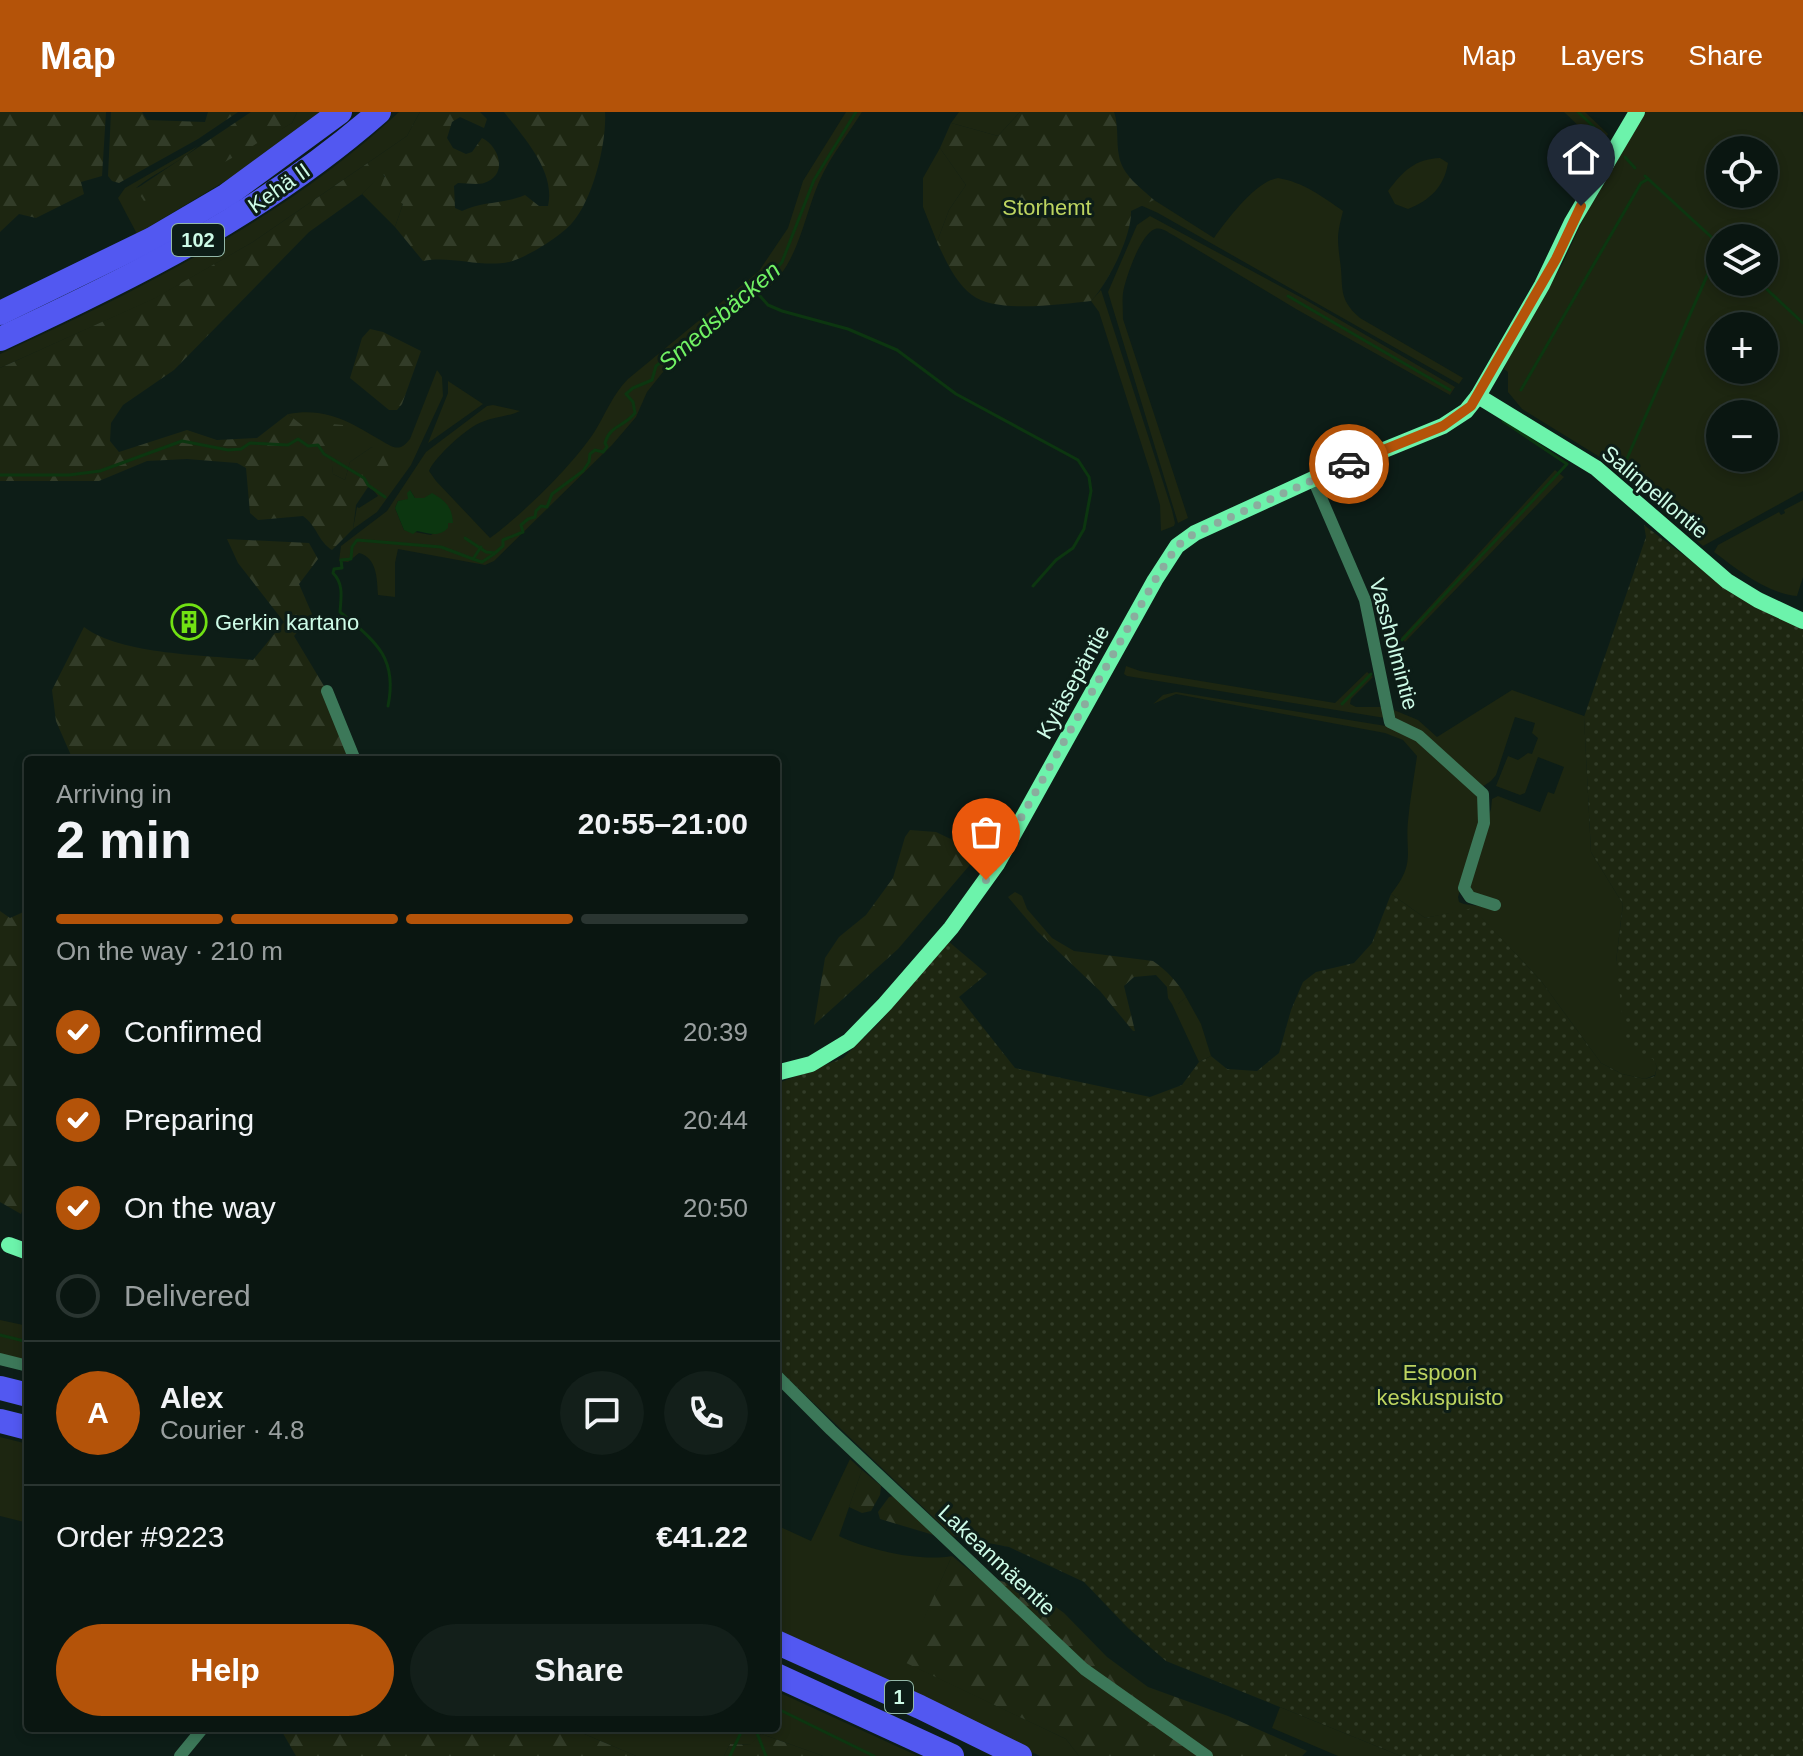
<!DOCTYPE html>
<meta charset="utf-8">
<style>
body{margin:0;font-family:Helvetica,sans-serif;background:#131f1a;color:#f1f3f6;height:100vh;display:flex;flex-direction:column;font-size:30px;white-space:nowrap}
*{box-sizing:border-box;margin:0}
p{font-size:26px;color:#999f9f}
.icon{flex:none;width:44px;height:44px;fill:none;stroke:currentColor;stroke-width:2;stroke-linecap:round;stroke-linejoin:round}
.map{position:relative;flex:1;overflow:hidden}
.side{position:absolute;left:24px;top:644px;width:756px;height:976px;display:flex;flex-direction:column;background:#0a1611;border-radius:8px;box-shadow:0 4px 12px #0003,0 0 0 2px #2a3531}
.side>*{flex:none}
.fabs{position:absolute;left:1706px;top:24px;display:grid;gap:16px}
.fabs a{display:grid;place-items:center;width:72px;height:72px;border-radius:50%;background:#0a1611;box-shadow:0 4px 12px #0003,0 0 0 2px #2a3531;font-size:40px}
.pin{position:absolute;display:grid;place-items:center;width:68px;height:68px;color:#fff;margin:-82px -34px;border-radius:50% 50% 50% 0;rotate:-45deg;box-shadow:0 0 8px #0007}
.pin .icon{rotate:45deg}
.courier{position:absolute;display:grid;place-items:center;width:80px;height:80px;margin:-40px;border:6px solid #b45309;border-radius:50%;background:#fff;color:#222;box-shadow:0 2px 10px #0007}
.head em{font-style:normal;font-weight:700}
.head div{display:flex;flex-direction:column-reverse}
.head{display:flex;align-items:center;justify-content:space-between;height:136px;padding:0 32px}
h1{font-size:52px;font-weight:700;line-height:60px}
.bar{display:grid;grid-template-columns:repeat(4,1fr);gap:12px 8px;align-content:center;height:96px;padding:0 32px}
.bar i{height:10px;border-radius:6px;background:#2a3531}
.bar .active{background:#b45309}
.bar p{grid-column:span 4}
.line{display:flex;align-items:center;gap:20px;padding:0 32px;border-top:2px solid #2a3531}
.line div{flex:1}
.round{display:grid;place-items:center;flex:none;width:84px;height:84px;border-radius:42px;background:#131f1a}
ol{padding:0 32px;list-style:none}
li{display:flex;align-items:center;gap:24px;height:88px}
li p{margin-inline-start:auto}
li .icon{padding:8px;border-radius:50%;background:#b45309;color:#fff;stroke-width:4}
li:last-child{color:#999f9f}
li i{width:44px;height:44px;border:4px solid #2a3531;border-radius:50%}
.cta{display:flex;gap:16px;margin-top:auto;padding:16px 32px}
.cta a{flex:1;height:92px;border-radius:48px;background:#b45309;color:#fff;font-size:32px;font-weight:700;line-height:92px;text-align:center}
.cta a+a{background:#131f1a;color:#f1f3f6}
header{display:flex;align-items:center;gap:48px;box-sizing:border-box;height:112px;padding:0 40px;background:#b45309;color:#fff}
header strong{font-size:38px}
nav{display:flex;gap:44px;margin-inline-start:auto;font-size:28px}
.map>svg:first-child{display:block}
</style>
<header>
<strong>Map</strong>
<nav><a>Map</a><a>Layers</a><a>Share</a></nav>
</header>
<div class="map">
<svg width="1803" height="1644" viewBox="0 0 1803 1644">
<defs>
<pattern id="forest-firs" width="22" height="20" patternUnits="userSpaceOnUse" patternTransform="scale(2)"><rect width="22" height="20" fill="#1d2611"/><path d="M5 1l3.5 6h-7zM16 11l3.5 6h-7z" fill="#323c28"/></pattern>
<pattern id="park-dots" width="8" height="8" patternUnits="userSpaceOnUse" patternTransform="scale(2)"><rect width="8" height="8" fill="#1d2611"/><path d="M2 2h.1M6 6h.1" fill="none" stroke="#323c28" stroke-width="1.8" stroke-linecap="round"/></pattern>
</defs>
<rect width="100%" height="100%" fill="#0d1d17"/>
<g fill="#1d2611" fill-rule="evenodd">
<path d="M 297,0 L 322,0 L 242,59 L 137,122 L 118,86 L 125,76 L 198,34 C 179,51 156,60 136,76 L 259,28 L 292,11 Z"/>
<path d="M 399,0 L 420,0 L 407,24 L 253,130 L 156,186 L 0,256 L 0,242 C 141,177 284,107 399,0 Z"/>
<path d="M 846,0 L 862,0 C 848,22 830,45 819,70 C 802,109 796,168 751,186 L 671,250 L 647,280 L 636,305 L 612,333 L 494,449 L 485,453 L 398,437 L 395,451 L 395,485 L 378,483 C 377,466 377,446 359,441 L 348,450 L 339,449 L 341,434 L 387,399 L 426,340 L 487,294 L 493,293 L 520,299 C 507,305 494,305 482,310 C 467,315 434,346 429,359 L 436,369 L 490,426 C 524,401 572,354 595,319 C 606,301 613,282 628,267 L 759,159 L 788,116 L 803,69 ZM 410,378 L 415,386 L 424,386 L 453,411 L 447,411 L 431,423 L 404,418 L 395,396 L 398,389 L 408,388 Z"/>
<path d="M 959,0 L 1020,0 L 998,24 L 951,11 Z"/>
<path d="M 1564,0 L 1585,0 L 1608,22 L 1601,35 Z"/>
<path d="M 1645,0 L 1801,0 L 1803,4 L 1803,379 L 1703,434 L 1603,347 L 1522,297 L 1508,280 L 1508,260 L 1504,257 L 1508,244 L 1562,153 L 1586,101 ZM 1720,38 L 1764,38 L 1764,82 L 1720,82 ZM 1720,126 L 1764,126 L 1764,170 L 1720,170 ZM 1720,214 L 1764,214 L 1764,258 L 1720,258 ZM 1720,302 L 1764,302 L 1764,346 L 1720,346 Z"/>
<path d="M 940,36 L 966,73 L 949,98 L 937,130 L 923,95 L 923,66 Z"/>
<path d="M 1440,46 L 1448,51 C 1444,75 1430,88 1408,97 L 1395,92 L 1388,79 C 1403,59 1415,47 1440,46 Z"/>
<path d="M 382,61 L 403,92 L 395,115 L 362,82 Z"/>
<path d="M 1278,66 C 1303,70 1323,85 1343,99 C 1337,123 1337,125 1340,149 C 1344,175 1337,186 1360,206 L 1463,266 L 1459,272 L 1158,101 L 1140,93 L 1154,88 L 1214,126 C 1227,108 1256,69 1278,66 Z"/>
<path d="M 1150,104 L 1304,187 L 1455,275 L 1450,283 L 1296,197 L 1173,123 C 1167,120 1162,115 1155,117 C 1141,121 1125,167 1123,181 C 1122,189 1123,198 1123,207 L 1188,406 L 1178,411 L 1108,180 L 1137,113 Z"/>
<path d="M 1101,178 L 1172,398 L 1175,411 L 1174,414 L 1161,419 L 1160,393 L 1152,365 L 1099,200 L 1091,189 Z"/>
<path d="M 437,258 L 442,265 L 443,284 L 411,353 L 377,400 L 353,417 L 357,395 L 359,396 L 378,384 L 374,379 L 383,377 L 372,335 L 350,350 L 345,368 L 333,362 L 327,315 L 303,315 L 288,302 C 331,294 355,314 391,334 C 400,338 404,334 410,327 Z"/>
<path d="M 448,269 L 483,292 L 428,331 L 448,281 Z"/>
<path d="M 1555,358 L 1564,365 L 1405,530 L 1401,526 Z"/>
<path d="M 1803,388 L 1803,465 L 1797,484 C 1766,481 1738,458 1714,440 L 1718,433 L 1779,400 L 1781,403 L 1785,401 L 1784,398 Z"/>
<path d="M 1126,554 L 1140,559 L 1335,591 L 1367,560 L 1373,565 L 1351,587 L 1350,592 L 1356,595 L 1383,595 L 1385,606 L 1127,564 L 1124,562 Z"/>
<path d="M 1512,578 L 1584,604 L 1591,740 L 1623,792 L 1616,850 L 1657,955 L 1655,963 L 1645,967 L 1622,962 L 1601,951 L 1541,869 L 1473,797 L 1425,806 L 1391,782 C 1416,751 1405,742 1408,709 C 1410,687 1414,666 1417,644 L 1403,628 L 1385,621 L 1176,582 L 1153,592 L 1163,583 L 1176,580 L 1386,614 L 1409,622 L 1477,682 L 1482,702 L 1458,785 L 1459,790 L 1464,792 L 1500,797 L 1500,793 L 1470,783 L 1467,765 L 1491,697 L 1492,687 L 1498,684 L 1540,700 L 1548,680 L 1554,682 L 1564,655 L 1538,645 L 1525,681 L 1520,683 L 1496,674 L 1508,644 L 1518,648 L 1528,641 L 1532,642 L 1538,626 L 1532,621 L 1535,611 L 1515,605 L 1496,663 L 1491,669 L 1482,675 L 1396,610 L 1389,596 L 1418,608 L 1437,625 Z"/>
<path d="M 1186,885 L 1201,912 L 1211,944 L 1199,950 L 1172,892 L 1178,892 Z"/>
<path d="M 0,1208 L 28,1214 L 28,1250 L 0,1242 Z"/>
<path d="M 0,1325 L 28,1332 L 28,1411 L 0,1404 Z"/>
<path d="M 850,1347 L 862,1358 L 839,1424 C 868,1438 920,1450 952,1444 L 905,1550 L 1066,1627 L 1079,1644 L 1040,1644 L 776,1521 L 776,1413 L 811,1429 Z"/>
<path d="M 776,1579 L 918,1644 L 823,1644 L 761,1622 L 751,1633 L 730,1632 L 724,1644 L 636,1644 L 570,1616 L 776,1616 Z"/>
<path d="M 1280,1595 L 1401,1644 L 1338,1644 L 1272,1616 Z"/>
</g>
<g fill="url(#forest-firs)">
<path d="M 0,0 L 106,0 L 102,64 L 81,70 L 84,82 L 36,106 L 19,102 L 0,120 Z"/>
<path d="M 111,0 L 142,0 L 147,8 L 205,10 L 208,0 L 238,0 L 198,27 L 119,71 L 112,69 L 108,64 Z"/>
<path d="M 251,0 L 297,0 L 292,11 L 192,69 L 144,89 L 136,77 Z"/>
<path d="M 420,0 L 480,0 L 487,7 L 484,16 L 460,5 L 452,10 L 447,26 L 453,36 L 466,42 L 472,40 L 482,26 C 499,34 509,63 484,71 C 477,73 466,71 458,71 L 454,74 L 455,96 L 462,99 C 483,89 504,92 525,83 L 539,94 L 548,94 C 556,60 524,26 504,0 L 605,0 C 607,30 593,88 572,111 C 561,124 526,146 509,150 C 481,156 451,143 423,149 L 395,115 L 403,92 L 380,76 L 385,64 L 382,62 L 362,82 L 309,120 L 174,258 L 123,293 L 111,311 L 110,329 L 119,340 L 187,318 L 217,328 L 257,326 L 288,302 L 303,314 L 310,304 L 326,315 L 332,312 L 343,313 L 344,327 L 330,330 L 333,362 L 345,368 L 350,350 L 372,335 L 382,341 L 389,355 L 383,378 L 374,379 L 368,375 L 356,393 L 353,417 L 332,438 C 318,429 317,414 303,404 L 258,408 L 250,401 L 246,356 L 237,351 L 187,347 L 147,349 L 99,369 L 0,369 L 0,256 L 155,186 L 253,130 L 407,24 Z"/>
<path d="M 1020,0 L 1114,0 C 1119,15 1116,29 1119,44 C 1122,63 1141,76 1154,88 L 1131,99 C 1132,124 1108,171 1091,189 C 1061,192 996,202 972,183 C 955,170 946,149 937,130 L 949,98 L 966,73 L 940,36 L 951,11 L 998,24 Z"/>
<path d="M 370,217 L 383,220 L 421,239 L 402,292 L 397,298 L 389,298 L 350,266 L 362,226 Z"/>
<path d="M 227,427 L 309,431 L 318,447 L 299,472 L 312,502 L 294,524 L 327,579 L 355,648 L 73,648 L 56,609 L 52,578 L 84,515 C 121,543 207,543 253,548 L 284,510 L 238,451 Z"/>
<path d="M 910,718 L 936,720 L 980,741 L 898,837 L 814,913 L 825,846 L 839,825 L 866,803 L 893,766 L 905,725 Z"/>
<path d="M 1015,780 L 1022,784 L 1027,797 L 1052,826 L 1074,839 L 1153,849 C 1167,859 1178,870 1186,885 L 1178,892 L 1172,892 L 1168,886 L 1167,875 L 1156,863 L 1134,865 L 1124,874 L 1135,919 L 1133,919 L 1100,879 L 1037,819 L 1008,785 Z"/>
<path d="M 28,798 L 28,1083 L 21,1102 L 0,1090 L 0,799 L 10,806 Z"/>
<path d="M 862,1358 L 881,1374 L 880,1383 L 871,1399 L 862,1401 L 849,1395 Z"/>
<path d="M 894,1384 L 937,1424 L 880,1407 L 878,1400 L 889,1385 Z"/>
<path d="M 952,1444 L 974,1462 L 1031,1477 L 1064,1501 L 1107,1545 L 1148,1575 L 1228,1604 L 1307,1639 L 1302,1644 L 1079,1644 L 1066,1627 L 904,1550 Z"/>
<path d="M 280,1616 L 570,1616 L 636,1644 L 296,1644 Z"/>
<path d="M 761,1622 L 823,1644 L 724,1644 L 730,1632 L 750,1633 Z"/>
</g>
<path fill="url(#park-dots)" d="M 1644,413 L 1706,460 L 1803,516 L 1803,1644 L 1401,1644 L 1166,1549 L 1128,1516 L 1084,1470 L 1009,1435 L 953,1424 L 776,1255 L 776,972 L 843,946 L 879,911 L 948,829 L 987,862 L 959,885 L 1015,956 L 1150,985 L 1182,973 L 1199,950 L 1211,944 L 1227,957 L 1257,959 L 1279,941 L 1291,898 L 1303,870 L 1316,860 L 1354,851 L 1372,831 L 1391,782 L 1425,806 L 1473,796 L 1541,869 L 1601,951 L 1622,962 L 1645,967 L 1655,964 L 1657,955 L 1653,947 L 1626,935 L 1616,850 L 1623,792 L 1591,740 L 1584,605 L 1646,425 Z"/>
<path fill="#0c3610" d="M 410,378 L 415,386 L 424,386 L 432,381 C 446,389 452,395 453,411 L 448,411 L 448,416 C 438,426 429,421 417,419 L 413,422 L 404,418 L 395,396 L 398,389 L 408,387 L 407,381 Z"/>
<g fill="none" stroke-linecap="round" stroke-linejoin="round">
<g stroke="#0c3610" stroke-width="3">
<path d="M 1578,0 L 1594,15"/>
<path d="M 1625,45 L 1635,56"/>
<path d="M 1645,64 L 1720,133"/>
<path d="M 1759,170 L 1803,211"/>
<path d="M 753,176 L 768,193 L 782,199 L 848,217 L 897,238 L 956,282 L 1078,348 L 1089,365 L 1091,379 L 1084,417 L 1073,436 L 1056,448 L 1033,474"/>
<path d="M 1288,184 L 1450,278"/>
<path d="M 1521,278 L 1641,71 L 1648,67"/>
<path d="M 1622,358 L 1720,134"/>
<path d="M 0,363 L 69,363 L 100,359 L 182,329 L 228,338 L 241,337 L 250,331 L 288,333 L 298,327 L 308,334 L 318,333 L 324,342 L 364,366 L 368,373 L 385,385"/>
<path d="M 465,426 L 486,440 L 495,441 L 503,434 L 503,428 L 523,420 L 521,413 L 528,407 L 535,405 L 536,399 L 541,394 L 547,395 L 552,382 L 583,359 L 589,350 L 590,342 L 595,338 L 603,340 L 607,335 L 605,331 C 610,313 624,315 635,301 L 633,290 L 626,282 L 633,276 L 652,268 L 656,254 L 681,235 L 686,235 L 696,222 L 723,202 L 728,191 L 732,192 L 766,169 L 782,150 L 814,68 L 856,0"/>
<path d="M 473,447 L 482,450 L 494,442"/>
<path d="M 1402,528 L 1567,352 L 1503,309"/>
<path d="M 1342,592 L 1371,562"/>
<path d="M 388,594 C 398,545 375,529 340,500 C 341,486 344,472 333,461 L 334,457 L 342,456 L 341,448 L 351,447 L 352,435 L 357,428 L 441,435 L 473,447 L 481,435"/>
<path d="M 0,1223 L 28,1230"/>
<path d="M 776,1596 L 874,1644"/>
<path d="M 755,1616 L 766,1644"/>
<path d="M 730,1644 L 743,1616"/>
</g>
<g stroke="#3c7859" stroke-width="12">
<path d="M 1313,367 L 1365,488 L 1390,610 L 1419,624 L 1483,682 L 1484,711 L 1464,776 L 1470,785 L 1495,793"/>
<path d="M 327,579 L 355,648"/>
<path d="M 0,1247 L 28,1254"/>
<path d="M 776,1263 L 831,1318 L 1084,1557 L 1207,1644"/>
<path d="M 180,1644 L 203,1616"/>
</g>
<g stroke="#6cf3ab" stroke-width="16">
<path d="M 1478,284 L 1596,356 L 1727,469 L 1758,488 L 1803,509"/>
<path d="M 776,961 L 811,952 L 849,929 L 885,892 L 951,816 L 997,752 L 1155,468 L 1177,434 L 1195,421 L 1313,367 L 1443,314 L 1466,299 L 1478,284 L 1542,173 L 1572,110 L 1637,0"/>
<path d="M 9,1133 L 28,1140"/>
</g>
<g stroke="#5258f1" stroke-width="24">
<path d="M 0,201 L 152,127 L 227,83 L 340,0"/>
<path d="M 0,227 C 136,164 265,100 379,0"/>
<path d="M 0,1276 L 28,1283"/>
<path d="M 0,1309 L 28,1316"/>
<path d="M 776,1530 L 920,1595 L 1020,1644"/>
<path d="M 776,1563 L 952,1644"/>
</g>
</g>
<g fill="none" stroke-linecap="round" stroke-linejoin="round">
<path stroke="#8aad9e" stroke-width="8" stroke-dasharray="0 14.4" d="M 986,768 L 1155,468 L 1177,434 L 1195,421 L 1349,352"/>
<path stroke="#b45309" stroke-width="10" d="M 1349,352 L 1443,314 L 1471,294 L 1556,147 L 1581,94"/>
</g>
<defs>
<symbol id="building-ring" viewBox="-11 -11 22 22"><circle r="9.5" fill="#0d1d17" stroke="#71e113" stroke-width="1.5"/><path d="M-4-6H4V6H1V3H-1V6H-4ZM-2.5-4.3h1.7v1.8h-1.7ZM.8-4.3h1.7v1.8H.8ZM-2.5-1h1.7V.8h-1.7ZM.8-1h1.7V.8H.8Z" fill="#71e113"/></symbol>
</defs>
<g fill-rule="evenodd">
<use href="#building-ring" x="169" y="490" width="40" height="40"/>
</g>
<g text-anchor="middle" dominant-baseline="central" stroke-width="6" stroke-linejoin="round" paint-order="stroke">
<g fill="#0d1d17" stroke="#93b8a9" stroke-width="2">
<rect x="172" y="112" width="52" height="32" rx="6"/>
<rect x="885" y="1569" width="28" height="32" rx="6"/>
</g>
<g font-size="20" font-weight="bold" fill="#cdfbe7">
<text x="198" y="128">102</text>
<text x="899" y="1585">1</text>
</g>
<g font-size="22" fill="#cdfbe7" stroke="#0d1d17">
<text transform="translate(279 76) rotate(-35)">Kehä II</text>
<text transform="translate(1655 380) rotate(40)">Salinpellontie</text>
<text transform="translate(1394 532) rotate(75)">Vassholmintie</text>
<text transform="translate(1073 570) rotate(-61)">Kyläsepäntie</text>
<text transform="translate(997 1448) rotate(43)">Lakeanmäentie</text>
</g>
<g font-size="22" fill="#bdd460" stroke="#0d1d17">
<text x="1047" y="95">Storhemt</text>
<text x="1440" y="1260">Espoon<tspan x="1440" dy="25">keskuspuisto</tspan></text>
</g>
<g font-size="22" fill="#cdfbe7" stroke="#0d1d17" text-anchor="start">
<text x="215" y="510">Gerkin kartano</text>
</g>
<g font-size="24" font-style="italic" fill="#71f264" stroke="#0d1d17">
<text transform="translate(719 204) rotate(-41)">Smedsbäcken</text>
</g>
</g>
</svg>
<div class="fabs">
<a><svg class="icon" aria-label="locate" viewBox="0 0 24 24"><circle cx="12" cy="12" r="6"/><path d="M12 2v4M12 18v4M2 12h4M18 12h4"/></svg></a>
<a><svg class="icon" aria-label="layers" viewBox="0 0 24 24"><path d="M12 4l9 5-9 5-9-5zM3 14l9 5 9-5"/></svg></a>
<a>+</a>
<a>−</a>
</div>
<div class="pin" style="left:986px;top:768px;background:#ea580c"><svg class="icon" aria-label="bag" viewBox="0 0 24 24"><path d="M5 8h14l-1 12H6zM9 8a3 3 0 0 1 6 0"/></svg></div>
<div class="pin" style="left:1581px;top:94px;background:#1f2937"><svg class="icon" aria-label="home" viewBox="0 0 24 24"><path d="M3 11l9-7 9 7M6 9v11h12V9"/></svg></div>
<div class="courier" style="left:1349px;top:352px"><svg class="icon" aria-label="car" viewBox="0 0 24 24"><path d="M5 17H2v-5l4-1 3-4h7l3 4 3 1v5h-3M9 17h6M6 11h13"/><circle cx="7" cy="17" r="2"/><circle cx="17" cy="17" r="2"/></svg></div>
<section class="side">
<div class="head"><div><h1>2 min</h1><p>Arriving in</p></div><em>20:55–21:00</em></div>
<div class="bar"><i class="active"></i><i class="active"></i><i class="active"></i><i></i><p>On the way · 210 m</p></div>
<ol>
<li><svg class="icon" aria-label="check" viewBox="0 0 24 24"><path d="M5 12l5 5 9-10"/></svg>Confirmed<p>20:39</p></li>
<li><svg class="icon" aria-label="check" viewBox="0 0 24 24"><path d="M5 12l5 5 9-10"/></svg>Preparing<p>20:44</p></li>
<li><svg class="icon" aria-label="check" viewBox="0 0 24 24"><path d="M5 12l5 5 9-10"/></svg>On the way<p>20:50</p></li>
<li><i></i>Delivered</li>
</ol>
<div class="line" style="height:144px"><b class="round" style="background:#b45309;color:#fff">A</b><div><b>Alex</b><p>Courier · 4.8</p></div><a class="round"><svg class="icon" aria-label="chat" viewBox="0 0 24 24"><path d="M4 5h16v11H9l-5 4z"/></svg></a><a class="round"><svg class="icon" aria-label="phone" viewBox="0 0 24 24"><path d="M5 4h4l2 5-3 2q2 4 5 5l2-3 5 2v4C11 20 4 13 5 4z"/></svg></a></div>
<div class="line" style="height:104px"><div>Order #9223</div><b>€41.22</b></div>
<div class="cta"><a>Help</a><a>Share</a></div>
</section>
</div>
